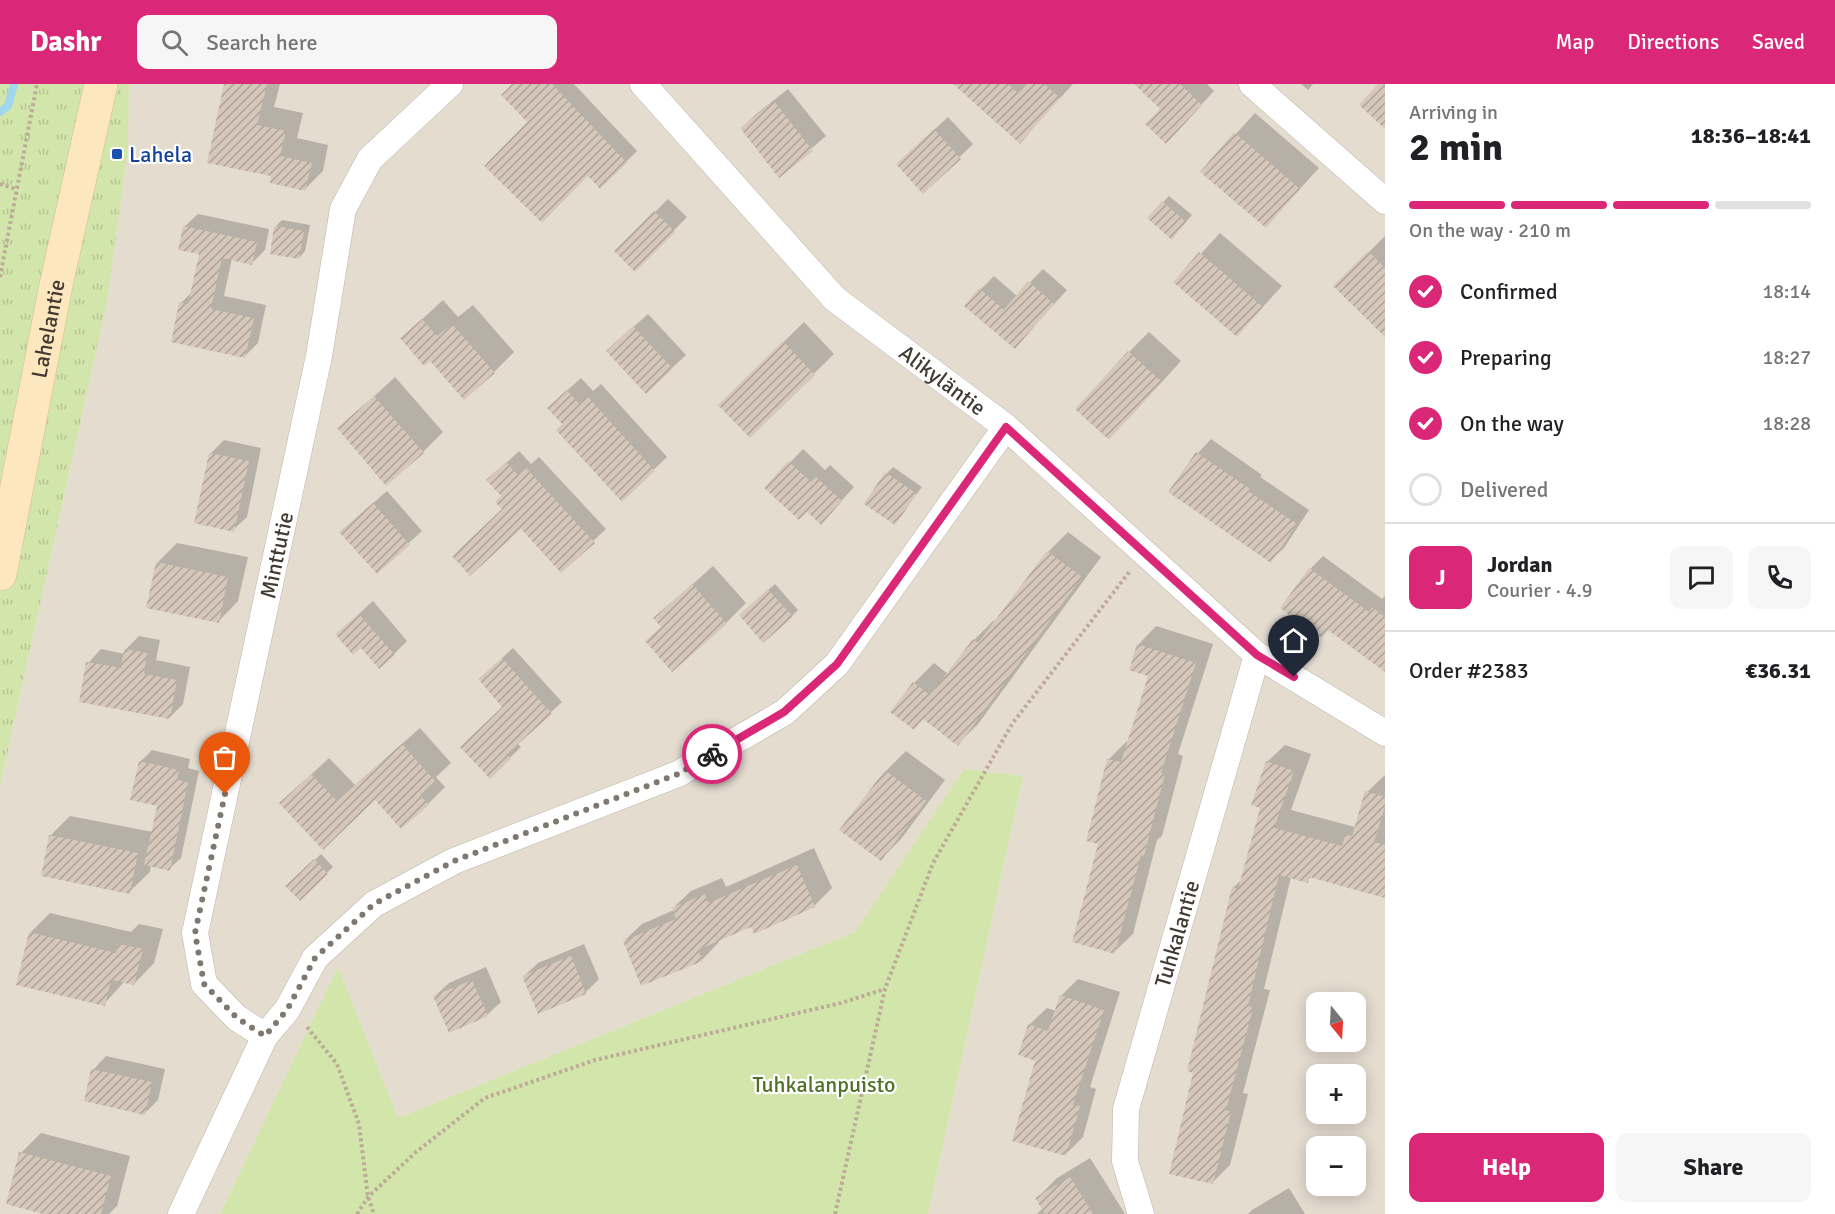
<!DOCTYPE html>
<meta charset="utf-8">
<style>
body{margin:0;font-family:Signika,sans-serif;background:#f6f6f6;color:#202124;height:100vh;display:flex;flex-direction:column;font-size:22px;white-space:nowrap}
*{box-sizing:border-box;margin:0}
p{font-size:20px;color:#757577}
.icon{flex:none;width:33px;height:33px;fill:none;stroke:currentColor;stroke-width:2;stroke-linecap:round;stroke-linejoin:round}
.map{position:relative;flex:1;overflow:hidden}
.details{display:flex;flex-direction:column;background:#fff;width:450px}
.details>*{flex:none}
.needle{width:39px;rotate:162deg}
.buttons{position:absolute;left:1306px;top:908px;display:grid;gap:12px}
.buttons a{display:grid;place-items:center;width:60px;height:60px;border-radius:12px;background:#fff;box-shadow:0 3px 15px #0003;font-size:30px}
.pin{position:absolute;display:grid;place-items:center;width:51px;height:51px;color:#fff;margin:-62px -26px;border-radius:50% 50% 50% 0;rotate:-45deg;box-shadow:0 0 6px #0007}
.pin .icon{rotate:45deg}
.courier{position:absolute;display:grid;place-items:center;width:60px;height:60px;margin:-30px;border:4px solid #db2777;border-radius:50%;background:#fff;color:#222;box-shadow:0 2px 8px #0007}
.overview em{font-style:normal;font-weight:800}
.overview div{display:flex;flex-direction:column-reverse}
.overview{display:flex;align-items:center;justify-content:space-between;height:102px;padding:0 24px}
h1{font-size:39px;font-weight:800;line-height:45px}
.bar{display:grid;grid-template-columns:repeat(4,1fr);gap:9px 6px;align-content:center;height:72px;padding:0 24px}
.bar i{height:8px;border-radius:4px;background:#e0e0e0}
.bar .on{background:#db2777}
.bar p{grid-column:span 4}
.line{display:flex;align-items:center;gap:15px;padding:0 24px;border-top:2px solid #e0e0e0}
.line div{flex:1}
.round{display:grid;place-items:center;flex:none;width:63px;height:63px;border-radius:12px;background:#f6f6f6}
ol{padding:0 24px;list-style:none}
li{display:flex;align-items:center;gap:18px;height:66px}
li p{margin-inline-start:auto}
li .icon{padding:6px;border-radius:50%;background:#db2777;color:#fff;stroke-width:4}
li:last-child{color:#757577}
li i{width:33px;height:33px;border:3px solid #e0e0e0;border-radius:50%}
.action{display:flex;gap:12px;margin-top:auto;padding:12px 24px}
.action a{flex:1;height:69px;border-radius:12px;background:#db2777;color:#fff;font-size:24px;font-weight:800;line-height:69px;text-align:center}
.action a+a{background:#f6f6f6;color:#202124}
header{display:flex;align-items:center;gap:36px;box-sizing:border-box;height:84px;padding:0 30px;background:#db2777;color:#fff}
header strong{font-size:28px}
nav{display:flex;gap:33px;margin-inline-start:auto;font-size:21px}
.search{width:420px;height:54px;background:#f6f6f6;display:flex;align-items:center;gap:15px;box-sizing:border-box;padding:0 21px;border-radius:12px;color:#757577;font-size:22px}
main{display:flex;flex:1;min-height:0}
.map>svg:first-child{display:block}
</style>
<header>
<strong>Dashr</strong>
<div class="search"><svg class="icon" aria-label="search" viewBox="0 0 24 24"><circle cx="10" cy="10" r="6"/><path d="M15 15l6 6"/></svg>Search here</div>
<nav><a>Map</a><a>Directions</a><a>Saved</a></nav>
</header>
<main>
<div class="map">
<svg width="1385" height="1130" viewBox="0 0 1385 1130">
<defs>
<pattern id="grass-tufts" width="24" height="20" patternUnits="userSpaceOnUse" patternTransform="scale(1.5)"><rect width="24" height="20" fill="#d2e5ab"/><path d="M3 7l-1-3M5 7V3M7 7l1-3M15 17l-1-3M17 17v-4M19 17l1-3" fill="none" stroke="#b6c594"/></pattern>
<pattern id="building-hatch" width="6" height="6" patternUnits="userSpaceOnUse" patternTransform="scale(1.5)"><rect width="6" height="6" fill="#d5c8bb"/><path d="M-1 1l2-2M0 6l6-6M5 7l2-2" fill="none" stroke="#aea399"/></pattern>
</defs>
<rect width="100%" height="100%" fill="#f1ebe2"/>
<path fill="#e5dcd0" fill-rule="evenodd" d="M 129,0 L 1385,0 L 1385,1130 L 928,1130 L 1023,692 L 964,685 L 855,848 L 398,1034 L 338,884 L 220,1130 L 0,1130 L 0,702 L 107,218 L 128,65 ZM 1317,918 L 1356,918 L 1356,957 L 1317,957 ZM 1317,990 L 1356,990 L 1356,1029 L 1317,1029 ZM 1317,1062 L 1356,1062 L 1356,1101 L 1317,1101 Z"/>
<path fill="url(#grass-tufts)" d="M 0,0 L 129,0 L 128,65 L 107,218 L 0,702 Z"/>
<path fill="#d2e5ab" d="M 964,685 L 1023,692 L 928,1130 L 220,1130 L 338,883 L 398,1034 L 855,848 Z"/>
<g fill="#0003">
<path d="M 226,0 L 280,0 L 274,23 L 303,29 L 297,54 L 328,61 L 323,87 L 305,105 L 273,91 Z"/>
<path d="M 514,0 L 574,0 L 637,67 L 626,78 L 588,90 L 529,38 Z"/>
<path d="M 955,0 L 1073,0 L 1020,58 Z"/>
<path d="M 1136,0 L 1207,0 L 1214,7 L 1179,45 L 1162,25 Z"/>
<path d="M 1301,0 L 1313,0 L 1308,6 Z"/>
<path d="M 788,5 L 826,52 L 779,92 L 742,44 L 755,31 Z"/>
<path d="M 1255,29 L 1319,84 L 1266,142 L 1202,87 Z"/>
<path d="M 948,33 L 973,60 L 923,108 L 911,67 Z"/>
<path d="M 1169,112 L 1192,131 L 1178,147 L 1163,118 Z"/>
<path d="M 668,115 L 687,133 L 635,186 L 616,167 Z"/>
<path d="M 198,130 L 269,145 L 265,166 L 252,179 L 232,174 L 224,212 L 266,221 L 258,259 L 244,273 L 181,219 L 193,207 L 201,169 L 184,143 Z"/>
<path d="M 282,136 L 310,141 L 305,167 L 299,174 L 276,142 Z"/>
<path d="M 1220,149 L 1282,202 L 1237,251 L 1175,198 Z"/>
<path d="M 1385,152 L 1385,251 L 1335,202 Z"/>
<path d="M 1043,185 L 1067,206 L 1015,263 L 980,206 L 994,192 L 1017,212 Z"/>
<path d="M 443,216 L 458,233 L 473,221 L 514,268 L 494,288 L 430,275 L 402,254 Z"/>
<path d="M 648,230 L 686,271 L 646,308 L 621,254 Z"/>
<path d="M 804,238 L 834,270 L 750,352 L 720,321 Z"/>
<path d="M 1149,248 L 1181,277 L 1129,334 L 1129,268 Z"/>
<path d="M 395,293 L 443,348 L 423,368 L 339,345 Z"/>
<path d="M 581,294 L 593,307 L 601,300 L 667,373 L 622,416 L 564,340 L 562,311 Z"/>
<path d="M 1211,355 L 1262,391 L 1260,393 L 1309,426 L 1284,464 L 1270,477 L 1170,408 L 1198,369 Z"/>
<path d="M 224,356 L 261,364 L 247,433 L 233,446 L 210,370 Z"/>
<path d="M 803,365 L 825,386 L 830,381 L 854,403 L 834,425 L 807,426 L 766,404 Z"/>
<path d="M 519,367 L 531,380 L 539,373 L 606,445 L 561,487 L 504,425 L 501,384 Z"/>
<path d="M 893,383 L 922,403 L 895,439 L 887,389 Z"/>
<path d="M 387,407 L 422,447 L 377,488 L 355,435 Z"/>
<path d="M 1068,448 L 1101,473 L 978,640 L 958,660 L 924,634 L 914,644 L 914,599 L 934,579 L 948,590 L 974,556 L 994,536 L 996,537 L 1048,468 Z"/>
<path d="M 177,459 L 248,473 L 238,517 L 218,538 L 157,479 Z"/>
<path d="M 1323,472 L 1382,515 L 1385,512 L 1385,586 L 1329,545 L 1322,552 L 1310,485 Z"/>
<path d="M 713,482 L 746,519 L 726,539 L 662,542 L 655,534 Z"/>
<path d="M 775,500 L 798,526 L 792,532 L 747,525 Z"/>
<path d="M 373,517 L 407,557 L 394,570 L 361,562 L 337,550 Z"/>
<path d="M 1156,542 L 1213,560 L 1178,670 L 1183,672 L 1162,752 L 1157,756 L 1133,850 L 1114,868 L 1100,759 L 1108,676 L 1127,657 L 1129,658 L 1150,591 L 1138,561 Z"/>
<path d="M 139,552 L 160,556 L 156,576 L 190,583 L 183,620 L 170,633 L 88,579 L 101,565 L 125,570 L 126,565 Z"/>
<path d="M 513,564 L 562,618 L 517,659 L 521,663 L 490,693 L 504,623 L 491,584 Z"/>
<path d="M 420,644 L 451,679 L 436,693 L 445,703 L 428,720 L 375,714 L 323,764 L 299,702 L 329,674 L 355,701 Z"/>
<path d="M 1285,661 L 1311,670 L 1291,726 L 1355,743 L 1367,708 L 1385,691 L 1385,812 L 1312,792 L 1307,797 L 1291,793 L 1264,905 L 1270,906 L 1243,1009 L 1248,1010 L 1230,1081 L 1212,1099 L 1195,987 L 1233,804 L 1242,795 L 1262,723 L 1267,678 Z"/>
<path d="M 152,666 L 190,675 L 188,684 L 199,687 L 181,774 L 169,785 L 151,781 L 150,788 L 129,808 L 50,752 L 70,732 L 153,748 L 159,721 L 140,678 Z"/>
<path d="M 906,667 L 945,696 L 901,755 L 881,775 L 886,687 Z"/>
<path d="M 814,764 L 832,804 L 814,822 L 752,842 L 718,855 L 719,858 L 702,876 L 624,857 L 642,840 L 674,826 L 673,824 L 691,807 L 722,794 L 726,803 Z"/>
<path d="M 321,770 L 333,783 L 300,815 L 287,802 Z"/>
<path d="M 50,829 L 131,848 L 139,840 L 163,845 L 154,879 L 134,900 L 125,897 L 104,920 L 30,849 Z"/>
<path d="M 584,860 L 599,895 L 585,909 L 524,892 L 538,879 Z"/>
<path d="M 486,883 L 501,918 L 487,931 L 435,912 L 449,899 Z"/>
<path d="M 1078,895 L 1120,908 L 1090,1003 L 1096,1005 L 1083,1053 L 1065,1071 L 1037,976 L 1029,941 L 1047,924 L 1056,927 L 1061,912 Z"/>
<path d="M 106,972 L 165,985 L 158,1016 L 145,1029 L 93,986 Z"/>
<path d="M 41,1049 L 130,1072 L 117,1122 L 109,1130 L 49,1130 L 21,1069 Z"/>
<path d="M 1090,1074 L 1125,1130 L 1037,1130 L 1043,1124 L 1037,1114 L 1057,1094 Z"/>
<path d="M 1289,1104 L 1305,1130 L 1248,1130 L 1252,1126 Z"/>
</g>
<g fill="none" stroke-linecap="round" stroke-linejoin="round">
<path stroke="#9ed7ee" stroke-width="8" d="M 0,28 L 8,22 L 14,0"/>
</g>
<g fill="url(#building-hatch)">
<path d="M 224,0 L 267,0 L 257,41 L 286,47 L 280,72 L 312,79 L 305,107 L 270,99 L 271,92 L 207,79 Z"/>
<path d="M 512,0 L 552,0 L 627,79 L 600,105 L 588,92 L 542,139 L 484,82 L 527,38 L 501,11 Z"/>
<path d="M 953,0 L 1008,0 L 1018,9 L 1026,0 L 1044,0 L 1060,14 L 1020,60 Z"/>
<path d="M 1134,0 L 1180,0 L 1202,21 L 1166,60 L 1145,40 L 1160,25 Z"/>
<path d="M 1378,0 L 1385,0 L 1385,45 L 1359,21 Z"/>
<path d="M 774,17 L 813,67 L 779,94 L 740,44 Z"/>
<path d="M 934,45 L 961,75 L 923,110 L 896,80 Z"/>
<path d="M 1234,48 L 1300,105 L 1266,144 L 1200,88 Z"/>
<path d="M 1162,117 L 1186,138 L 1172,156 L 1147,134 Z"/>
<path d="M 654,127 L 675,148 L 635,188 L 614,167 Z"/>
<path d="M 183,142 L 257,158 L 252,181 L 222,174 L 211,225 L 254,234 L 245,274 L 171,258 L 179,218 L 188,220 L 199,170 L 178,166 Z"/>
<path d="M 274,142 L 304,147 L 299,175 L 270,170 Z"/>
<path d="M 1368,167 L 1385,184 L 1385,253 L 1333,202 Z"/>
<path d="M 1199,168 L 1263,223 L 1237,253 L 1173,198 Z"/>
<path d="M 1028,197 L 1054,220 L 1015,265 L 964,222 L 979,204 L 1004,226 Z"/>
<path d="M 422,235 L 437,252 L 452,240 L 495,289 L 464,316 L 430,277 L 424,282 L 400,254 Z"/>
<path d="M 633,242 L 673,285 L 646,310 L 606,267 Z"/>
<path d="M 783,257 L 815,291 L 750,354 L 718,321 Z"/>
<path d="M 1128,267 L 1162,298 L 1109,356 L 1075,325 Z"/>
<path d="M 567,306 L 579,320 L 587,312 L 655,387 L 622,418 L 556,346 L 562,340 L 547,324 Z"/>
<path d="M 374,312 L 424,369 L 386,402 L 337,344 Z"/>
<path d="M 1196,368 L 1250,405 L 1248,407 L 1297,440 L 1271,479 L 1168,408 Z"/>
<path d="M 209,369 L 249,377 L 234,448 L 194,439 Z"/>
<path d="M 788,377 L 811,398 L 816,393 L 842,417 L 821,441 L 807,428 L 799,436 L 764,404 Z"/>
<path d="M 506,378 L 518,391 L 526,384 L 595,459 L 561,489 L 521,445 L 470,492 L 452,472 L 502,425 L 495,418 L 501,412 L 486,396 Z"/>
<path d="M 885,388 L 917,410 L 895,441 L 864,420 Z"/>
<path d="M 373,419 L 410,461 L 377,490 L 339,448 Z"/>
<path d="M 1047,467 L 1082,493 L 958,662 L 923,635 L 914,646 L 890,628 L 913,598 L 930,611 L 973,555 L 978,559 Z"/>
<path d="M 156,478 L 228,493 L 219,539 L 146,524 Z"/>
<path d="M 1309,484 L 1369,528 L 1372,523 L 1385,533 L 1385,588 L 1328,546 L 1322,554 L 1280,524 Z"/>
<path d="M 692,500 L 727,540 L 672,588 L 645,557 L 661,543 L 653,534 Z"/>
<path d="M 768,505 L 793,533 L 763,559 L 739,531 Z"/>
<path d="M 359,530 L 395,571 L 379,585 L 361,564 L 353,571 L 335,550 Z"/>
<path d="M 1137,560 L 1196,579 L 1161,689 L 1165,690 L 1144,772 L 1141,771 L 1115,870 L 1072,858 L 1098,760 L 1086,757 L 1107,675 L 1121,678 L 1148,592 L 1129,586 Z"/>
<path d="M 124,565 L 147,569 L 144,590 L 177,596 L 170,635 L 79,618 L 86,578 L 121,584 Z"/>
<path d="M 502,574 L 552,630 L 507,670 L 511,675 L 490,695 L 460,663 L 502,623 L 478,595 Z"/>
<path d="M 402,660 L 435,697 L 420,711 L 429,721 L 401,745 L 375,716 L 323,766 L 279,719 L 311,690 L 337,717 Z"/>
<path d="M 139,677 L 179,686 L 177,696 L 188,698 L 170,787 L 144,781 L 157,722 L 130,716 Z"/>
<path d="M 1266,677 L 1294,687 L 1274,744 L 1342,762 L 1345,751 L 1352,752 L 1365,707 L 1385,713 L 1385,723 L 1374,758 L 1385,761 L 1385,814 L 1309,793 L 1308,799 L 1279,791 L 1248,922 L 1253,924 L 1226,1026 L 1231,1028 L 1213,1100 L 1169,1090 L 1193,989 L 1187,987 L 1232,803 L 1238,805 L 1260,724 L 1251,721 Z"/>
<path d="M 885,686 L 926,717 L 881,777 L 839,746 Z"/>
<path d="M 49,751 L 138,769 L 130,810 L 41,792 Z"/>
<path d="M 314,775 L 328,790 L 300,817 L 285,802 Z"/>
<path d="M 797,781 L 815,823 L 754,850 L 751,843 L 698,866 L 703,877 L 641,902 L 623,857 L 676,835 L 672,824 L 705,810 L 708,819 Z"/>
<path d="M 29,848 L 116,869 L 118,860 L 143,865 L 134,901 L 111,896 L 105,922 L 16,901 Z"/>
<path d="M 571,872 L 586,910 L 538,930 L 522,892 Z"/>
<path d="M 472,896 L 488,932 L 449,949 L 433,912 Z"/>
<path d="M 1060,911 L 1104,926 L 1073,1021 L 1080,1022 L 1066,1072 L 1012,1057 L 1035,977 L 1018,971 L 1028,940 L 1048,947 Z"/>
<path d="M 91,985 L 152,998 L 145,1031 L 84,1017 Z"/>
<path d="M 19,1068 L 111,1092 L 101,1130 L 43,1130 L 6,1120 Z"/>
<path d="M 1070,1093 L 1093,1130 L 1045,1130 L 1035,1114 Z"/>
</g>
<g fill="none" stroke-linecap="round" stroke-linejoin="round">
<defs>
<g id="street">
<path id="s1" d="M 643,0 L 835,215 L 1006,343 L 1257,571 L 1385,649"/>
<path d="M 1252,0 L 1385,117"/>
<path id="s2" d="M 265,952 L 237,934 L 204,900 L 195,849 L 319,272 L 343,125 L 370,75 L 450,0"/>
<path d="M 181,1130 L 265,952 L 287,926 L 315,874 L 374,820 L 454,777 L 678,690 L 785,628 L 837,580 L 1006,343"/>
<path id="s3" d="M 1141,1130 L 1125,1077 L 1126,1025 L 1257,571"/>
</g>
<g id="secondary">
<path id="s4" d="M 0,490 L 56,201 L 101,0"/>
</g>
</defs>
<use href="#street" stroke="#bfb4a8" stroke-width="27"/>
<use href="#secondary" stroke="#d4bb94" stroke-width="34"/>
<g stroke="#bdab97" stroke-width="4" stroke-dasharray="3 3" stroke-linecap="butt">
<path d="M 0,100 L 16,105"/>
<path d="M 0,193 L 37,0"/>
<path d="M 307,943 L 337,980 L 359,1040 L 368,1113 L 374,1130"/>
<path d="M 357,1130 L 368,1113 L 416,1068 L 485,1014 L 595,976 L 841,919 L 885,905"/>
<path d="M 835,1130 L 885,905 L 933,779 L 1012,640 L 1130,487"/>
</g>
<use href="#street" stroke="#fff" stroke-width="26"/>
<use href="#secondary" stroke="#fde7bf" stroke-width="33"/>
</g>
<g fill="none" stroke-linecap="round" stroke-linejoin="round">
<path stroke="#7f7870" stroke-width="6" stroke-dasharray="0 10.8" d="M 225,710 L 195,849 L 204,900 L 237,934 L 265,952 L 287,926 L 315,874 L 374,820 L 454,777 L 678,690 L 712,670"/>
<path stroke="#db2777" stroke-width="8" d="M 712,670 L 784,628 L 837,580 L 1006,343 L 1257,571 L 1294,593"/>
</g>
<rect fill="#1a4fb4" stroke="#fff" stroke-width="2" x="111" y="64" width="12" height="12" rx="3"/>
<g text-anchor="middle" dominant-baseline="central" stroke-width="4.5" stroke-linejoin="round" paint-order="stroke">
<g font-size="22" fill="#164399" stroke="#fff" text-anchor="start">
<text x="129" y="70">Lahela</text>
</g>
<g font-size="22" fill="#423a33" stroke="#fff">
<text stroke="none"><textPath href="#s4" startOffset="250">Lahelantie</textPath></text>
<text stroke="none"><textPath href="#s1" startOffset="423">Alikyläntie</textPath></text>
<text stroke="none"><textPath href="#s2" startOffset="519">Minttutie</textPath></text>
<text stroke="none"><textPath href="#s3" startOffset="290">Tuhkalantie</textPath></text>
</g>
<g font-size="22" fill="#4d7228" stroke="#fff">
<text x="824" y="1000">Tuhkalanpuisto</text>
</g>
</g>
</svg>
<div class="buttons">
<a><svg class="needle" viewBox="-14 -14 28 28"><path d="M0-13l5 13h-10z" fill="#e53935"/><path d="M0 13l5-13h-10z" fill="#757577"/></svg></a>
<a>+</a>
<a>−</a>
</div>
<div class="pin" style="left:225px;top:710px;background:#ea580c"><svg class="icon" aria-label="bag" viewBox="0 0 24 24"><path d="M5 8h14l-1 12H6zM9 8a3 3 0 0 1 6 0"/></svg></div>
<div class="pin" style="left:1294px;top:593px;background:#1f2937"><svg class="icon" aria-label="home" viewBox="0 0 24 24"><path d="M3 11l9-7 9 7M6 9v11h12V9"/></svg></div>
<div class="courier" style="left:712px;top:670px"><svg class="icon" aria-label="bike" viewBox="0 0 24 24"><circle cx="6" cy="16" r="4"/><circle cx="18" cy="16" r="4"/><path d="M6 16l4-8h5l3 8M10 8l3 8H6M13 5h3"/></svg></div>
</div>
<section class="details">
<div class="overview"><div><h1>2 min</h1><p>Arriving in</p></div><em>18:36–18:41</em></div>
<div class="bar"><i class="on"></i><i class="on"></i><i class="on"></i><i></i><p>On the way · 210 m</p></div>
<ol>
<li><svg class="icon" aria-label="check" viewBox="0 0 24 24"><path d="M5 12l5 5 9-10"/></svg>Confirmed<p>18:14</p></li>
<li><svg class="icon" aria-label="check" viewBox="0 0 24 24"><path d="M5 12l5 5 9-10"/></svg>Preparing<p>18:27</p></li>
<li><svg class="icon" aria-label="check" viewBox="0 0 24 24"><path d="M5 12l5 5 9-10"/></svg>On the way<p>18:28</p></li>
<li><i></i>Delivered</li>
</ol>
<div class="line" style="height:108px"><b class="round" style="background:#db2777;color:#fff">J</b><div><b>Jordan</b><p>Courier · 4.9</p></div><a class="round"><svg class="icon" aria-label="chat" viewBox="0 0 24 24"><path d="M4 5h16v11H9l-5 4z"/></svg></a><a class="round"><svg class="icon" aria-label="phone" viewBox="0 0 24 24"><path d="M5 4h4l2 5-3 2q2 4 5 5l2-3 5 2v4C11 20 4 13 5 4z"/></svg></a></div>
<div class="line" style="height:78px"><div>Order #2383</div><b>€36.31</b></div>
<div class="action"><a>Help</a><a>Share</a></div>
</section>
</main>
